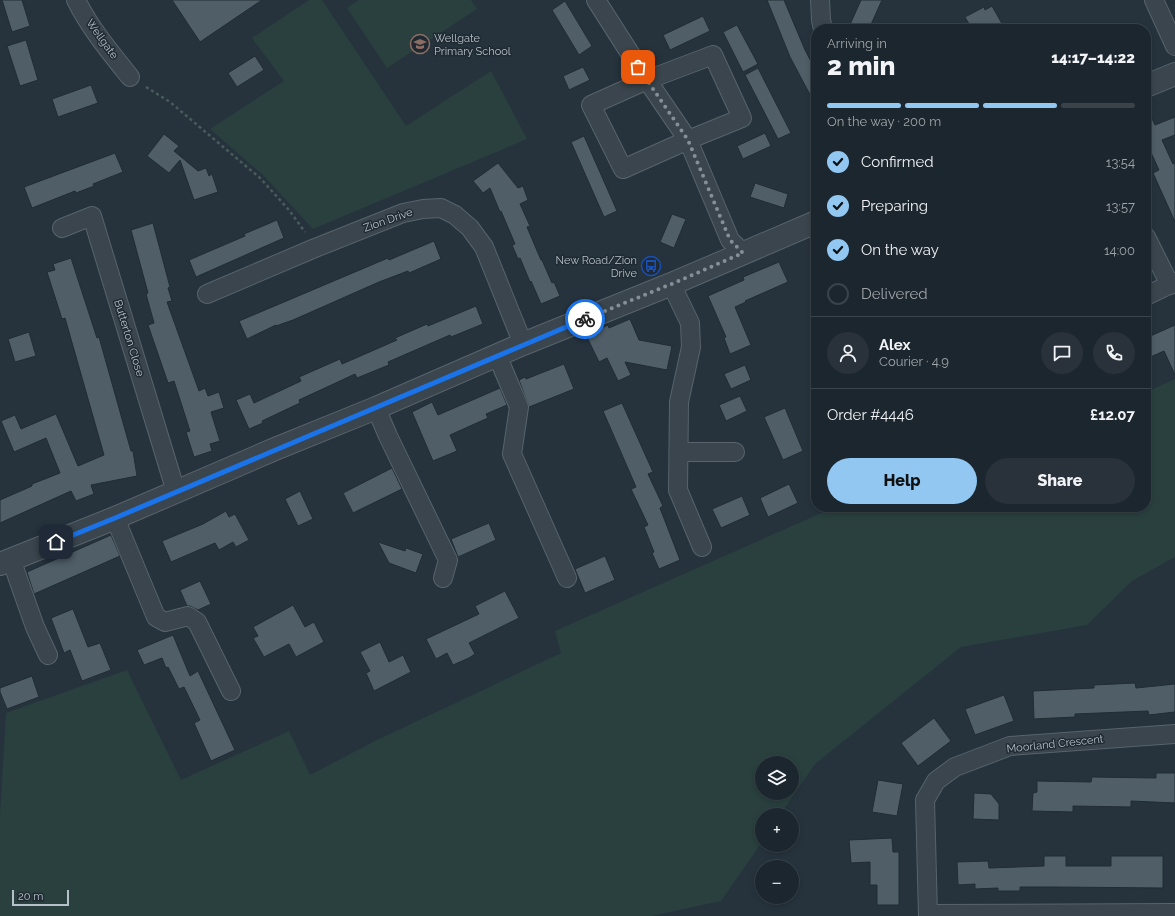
<!DOCTYPE html>
<meta charset="utf-8">
<style>
body{margin:0;font-family:Raleway,sans-serif;background:#29323a;color:#f1f3f6;height:100vh;display:flex;flex-direction:column;font-size:15px;white-space:nowrap}
*{box-sizing:border-box;margin:0}
p{font-size:13px;color:#a0a5aa}
.icon{flex:none;width:22px;height:22px;fill:none;stroke:currentColor;stroke-width:2;stroke-linecap:round;stroke-linejoin:round}
.map{position:relative;flex:1;overflow:hidden}
.sheet{position:absolute;left:811px;top:24px;width:340px;height:488px;display:flex;flex-direction:column;background:#1c262e;border-radius:16px;box-shadow:0 2px 6px #0003,0 0 0 1px #3a434a}
.sheet>*{flex:none}
.controls{position:absolute;left:755px;top:756px;display:grid;gap:8px}
.controls a{display:grid;place-items:center;width:44px;height:44px;border-radius:50%;background:#1c262e;box-shadow:0 2px 6px #0003,0 0 0 1px #3a434a;font-size:20px}
.scale{position:absolute;left:12px;bottom:10px;width:57px;box-sizing:border-box;padding-left:4px;border:2px solid #b6c0c8;border-top:0;font-size:11px;line-height:14px;white-space:nowrap;color:#b6c0c8;-webkit-text-stroke:3px #1f2a32;paint-order:stroke}
.pin{position:absolute;display:grid;place-items:center;width:34px;height:34px;color:#fff;margin:-17px;border-radius:8px;box-shadow:0 2px 6px #0006}
.courier{position:absolute;display:grid;place-items:center;width:40px;height:40px;margin:-20px;border:3px solid #1a73e8;border-radius:50%;background:#fff;color:#222;box-shadow:0 1px 5px #0007}
.headline em{font-style:normal;font-weight:800}
.headline div{display:flex;flex-direction:column-reverse}
.headline{display:flex;align-items:center;justify-content:space-between;height:68px;padding:0 16px}
h1{font-size:26px;font-weight:800;line-height:30px}
.bar{display:grid;grid-template-columns:repeat(4,1fr);gap:6px 4px;align-content:center;height:48px;padding:0 16px}
.bar i{height:5px;border-radius:3px;background:#3a434a}
.bar .on{background:#91c7f1}
.bar p{grid-column:span 4}
.line{display:flex;align-items:center;gap:10px;padding:0 16px;border-top:1px solid #3a434a}
.line div{flex:1}
.round{display:grid;place-items:center;flex:none;width:42px;height:42px;border-radius:21px;background:#29323a}
ol{padding:0 16px;list-style:none}
li{display:flex;align-items:center;gap:12px;height:44px}
li p{margin-inline-start:auto}
li .icon{padding:4px;border-radius:50%;background:#91c7f1;color:#111;stroke-width:4}
li:last-child{color:#a0a5aa}
li i{width:22px;height:22px;border:2px solid #3a434a;border-radius:50%}
.button{display:flex;gap:8px;margin-top:auto;padding:8px 16px}
.button a{flex:1;height:46px;border-radius:24px;background:#91c7f1;color:#111;font-size:16px;font-weight:800;line-height:46px;text-align:center}
.button a+a{background:#29323a;color:#f1f3f6}
.map>svg:first-child{display:block}
</style>
<div class="map">
<svg width="1175" height="916" viewBox="0 0 1175 916">
<rect width="100%" height="100%" fill="#26333d"/>
<g fill="#29403e" fill-rule="evenodd">
<path d="M 309,0 L 322,0 L 406,126 L 491,71 L 527,139 L 313,229 L 263,175 L 210,129 L 284,81 L 252,38 Z"/>
<path d="M 359,0 L 471,0 L 477,9 L 387,68 L 347,8 Z"/>
<path d="M 1175,379 L 1175,557 L 1132,581 L 1087,625 L 961,647 L 815,764 L 780,815 L 762,815 L 762,842 L 721,901 L 652,916 L 0,916 L 0,815 L 6,713 L 127,670 L 181,780 L 289,731 L 310,775 L 375,741 L 561,653 L 555,631 L 835,507 L 1146,507 L 1146,392 ZM 762,763 L 792,763 L 792,793 L 762,793 Z"/>
</g>
<g fill="#4f5e67" stroke="#212c34">
<path d="M 2,0 L 22,0 L 30,26 L 12,32 Z"/>
<path d="M 172,0 L 262,0 L 200,42 Z"/>
<path d="M 767,0 L 784,0 L 805,50 L 816,71 L 816,106 L 790,57 Z"/>
<path d="M 861,0 L 882,0 L 869,29 L 848,29 Z"/>
<path d="M 565,1 L 592,46 L 579,55 L 552,10 Z"/>
<path d="M 992,6 L 1005,29 L 972,29 L 965,17 L 984,7 L 985,10 Z"/>
<path d="M 703,16 L 710,31 L 670,50 L 663,35 Z"/>
<path d="M 737,25 L 758,64 L 743,72 L 723,32 Z"/>
<path d="M 26,40 L 38,80 L 20,86 L 7,46 Z"/>
<path d="M 255,56 L 264,70 L 237,87 L 228,73 Z"/>
<path d="M 583,67 L 590,80 L 569,90 L 563,76 Z"/>
<path d="M 758,68 L 791,133 L 778,139 L 745,75 Z"/>
<path d="M 91,85 L 98,103 L 58,117 L 52,99 Z"/>
<path d="M 1146,105 L 1155,125 L 1175,117 L 1175,135 L 1162,140 L 1173,164 L 1175,163 L 1175,222 L 1153,173 L 1159,170 L 1148,146 L 1146,147 Z"/>
<path d="M 765,133 L 771,146 L 743,159 L 737,146 Z"/>
<path d="M 164,134 L 179,146 L 174,151 L 198,171 L 206,168 L 209,176 L 212,174 L 218,192 L 194,200 L 180,160 L 169,173 L 147,156 Z"/>
<path d="M 584,136 L 617,211 L 604,217 L 571,142 Z"/>
<path d="M 115,153 L 123,172 L 93,184 L 94,186 L 76,193 L 75,191 L 32,208 L 24,187 Z"/>
<path d="M 498,163 L 518,188 L 523,186 L 528,200 L 520,204 L 530,226 L 527,227 L 541,260 L 542,260 L 552,283 L 554,282 L 560,296 L 541,304 L 531,281 L 530,282 L 520,258 L 518,259 L 512,245 L 515,244 L 501,211 L 500,212 L 490,188 L 483,193 L 473,181 Z"/>
<path d="M 755,183 L 788,194 L 784,208 L 750,197 Z"/>
<path d="M 672,214 L 686,219 L 674,248 L 660,242 Z"/>
<path d="M 277,220 L 284,238 L 196,277 L 189,260 L 245,236 L 244,234 Z"/>
<path d="M 153,223 L 170,287 L 168,288 L 172,301 L 167,302 L 199,391 L 205,388 L 208,396 L 219,392 L 224,408 L 211,412 L 220,441 L 210,444 L 212,451 L 194,457 L 186,432 L 190,431 L 174,381 L 168,383 L 148,325 L 154,323 L 146,294 L 148,293 L 131,230 Z"/>
<path d="M 434,241 L 441,259 L 409,273 L 408,271 L 379,282 L 293,320 L 276,326 L 276,325 L 247,339 L 239,321 L 388,258 L 389,260 Z"/>
<path d="M 71,258 L 97,338 L 99,337 L 131,451 L 133,451 L 137,476 L 91,485 L 94,494 L 76,501 L 71,491 L 0,523 L 0,500 L 32,486 L 32,484 L 60,473 L 46,438 L 14,452 L 1,421 L 15,415 L 21,429 L 56,414 L 78,466 L 104,455 L 65,318 L 62,319 L 47,272 L 55,270 L 53,264 Z"/>
<path d="M 779,262 L 788,282 L 745,301 L 746,302 L 735,307 L 751,345 L 730,354 L 724,338 L 726,337 L 708,296 L 744,280 L 743,277 Z"/>
<path d="M 476,306 L 483,324 L 451,337 L 450,335 L 388,362 L 389,365 L 357,378 L 355,374 L 299,400 L 300,403 L 262,421 L 263,423 L 249,429 L 236,400 L 250,394 L 254,403 L 301,381 L 299,377 L 340,359 L 342,364 L 397,340 L 395,338 L 427,324 L 428,326 Z"/>
<path d="M 630,319 L 639,340 L 672,346 L 667,370 L 625,362 L 631,375 L 618,381 L 607,358 L 599,362 L 586,335 L 608,325 L 609,328 Z"/>
<path d="M 1175,325 L 1175,375 L 1164,351 L 1146,359 L 1146,338 Z"/>
<path d="M 29,332 L 36,356 L 15,362 L 8,339 Z"/>
<path d="M 564,364 L 574,389 L 529,407 L 519,380 L 525,377 L 526,379 Z"/>
<path d="M 745,365 L 751,380 L 731,389 L 724,374 Z"/>
<path d="M 500,388 L 507,405 L 486,414 L 488,418 L 450,435 L 457,451 L 433,461 L 412,412 L 432,402 L 438,415 Z"/>
<path d="M 740,396 L 747,411 L 726,421 L 719,405 Z"/>
<path d="M 622,403 L 653,472 L 648,474 L 663,506 L 660,508 L 680,560 L 659,569 L 652,553 L 654,552 L 644,527 L 648,525 L 631,489 L 636,487 L 603,411 Z"/>
<path d="M 785,408 L 803,451 L 783,460 L 764,417 Z"/>
<path d="M 392,468 L 402,489 L 353,513 L 343,493 Z"/>
<path d="M 789,484 L 798,503 L 768,517 L 760,498 Z"/>
<path d="M 300,491 L 313,519 L 298,526 L 285,499 Z"/>
<path d="M 742,496 L 750,515 L 721,528 L 712,509 Z"/>
<path d="M 226,511 L 229,517 L 235,514 L 249,540 L 236,547 L 233,542 L 219,550 L 215,543 L 171,562 L 162,541 L 203,524 Z"/>
<path d="M 489,523 L 496,540 L 458,557 L 451,539 Z"/>
<path d="M 111,535 L 120,556 L 34,594 L 27,572 Z"/>
<path d="M 378,542 L 405,551 L 406,548 L 423,554 L 416,573 L 389,563 Z"/>
<path d="M 605,556 L 615,580 L 585,593 L 575,569 Z"/>
<path d="M 200,581 L 211,604 L 198,610 L 190,606 L 187,606 L 180,590 Z"/>
<path d="M 505,591 L 519,618 L 469,643 L 475,654 L 469,658 L 453,665 L 447,653 L 436,659 L 426,639 L 479,614 L 475,606 Z"/>
<path d="M 293,605 L 305,627 L 314,622 L 324,642 L 296,657 L 289,644 L 264,657 L 253,638 L 258,636 L 253,627 Z"/>
<path d="M 73,609 L 88,647 L 100,643 L 111,670 L 82,681 L 70,650 L 64,653 L 51,618 Z"/>
<path d="M 173,635 L 190,676 L 198,671 L 235,750 L 211,761 L 194,723 L 200,720 L 184,687 L 179,689 L 168,667 L 166,668 L 162,658 L 144,665 L 137,650 Z"/>
<path d="M 380,642 L 389,662 L 403,655 L 411,672 L 374,691 L 366,673 L 370,671 L 360,652 Z"/>
<path d="M 32,676 L 39,697 L 7,709 L 0,692 L 0,688 Z"/>
<path d="M 1135,683 L 1136,688 L 1175,684 L 1175,712 L 1149,715 L 1148,711 L 1075,714 L 1075,717 L 1034,719 L 1033,691 L 1094,688 L 1094,685 Z"/>
<path d="M 1004,695 L 1014,721 L 975,735 L 965,709 Z"/>
<path d="M 934,718 L 951,741 L 918,766 L 901,743 Z"/>
<path d="M 1156,773 L 1175,773 L 1175,803 L 1131,801 L 1131,807 L 1073,806 L 1073,812 L 1032,811 L 1033,793 L 1037,792 L 1037,781 L 1091,782 L 1092,777 L 1156,778 Z"/>
<path d="M 878,780 L 903,784 L 897,816 L 872,812 Z"/>
<path d="M 974,793 L 991,794 L 999,804 L 999,820 L 973,819 Z"/>
<path d="M 892,838 L 893,852 L 899,852 L 899,905 L 877,905 L 877,885 L 870,885 L 870,862 L 851,863 L 849,840 Z"/>
<path d="M 1044,856 L 1066,856 L 1066,866 L 1111,866 L 1111,856 L 1163,856 L 1163,888 L 1055,887 L 1020,887 L 1020,891 L 998,891 L 998,888 L 975,889 L 975,884 L 958,885 L 957,862 L 988,861 L 989,868 L 1044,866 Z"/>
</g>
<g fill="none" stroke-linecap="round" stroke-linejoin="round">
<defs>
<g id="minor">
<path d="M 76,0 C 90,28 110,52 130,77"/>
<path d="M 596,0 L 647,80 L 688,140 L 730,240 L 743,253"/>
<path d="M 820,0 L 821,20 L 823,29"/>
<path d="M 1154,0 L 1175,46"/>
<path d="M 713,55 L 742,118 L 688,140 L 623,169 L 591,105 L 647,80 Z"/>
<path d="M 62,228 L 92,216 L 176,492"/>
<path d="M 1146,237 L 1170,285"/>
<path d="M 674,283 L 675,292 L 690,323 L 691,347 L 679,402 L 678,490 L 702,547"/>
<path d="M 207,294 L 315,248 L 403,213 L 423,209 L 441,208 L 455,215 L 470,228 L 484,247 L 523,344"/>
<path d="M 1146,296 L 1175,282"/>
<path d="M 497,355 L 519,407 L 512,454 L 567,578"/>
<path d="M 376,408 L 388,436 L 448,560 L 443,578"/>
<path d="M 679,452 L 735,452"/>
<path d="M 115,518 L 156,617 L 165,622 L 188,616 L 197,622 L 231,691"/>
<path d="M 11,559 L 35,627 L 48,655"/>
<path d="M 928,914 L 1175,913"/>
<path d="M 928,916 L 925,800 L 936,781 L 955,767 L 1010,746 L 1175,734"/>
</g>
<g id="tertiary">
<path d="M 1146,86 L 1175,74"/>
<path d="M 0,564 L 115,518 L 275,449 L 376,408 L 523,344 L 674,283 L 816,222"/>
</g>
</defs>
<use href="#minor" stroke="#58636b" stroke-width="20"/>
<use href="#tertiary" stroke="#58636b" stroke-width="24"/>
<path stroke="#485c5b" stroke-width="2.5" stroke-dasharray="3 3" stroke-linecap="butt" d="M 146,87 L 170,102 L 260,178 L 289,210 L 305,232"/>
<use href="#minor" stroke="#3a454d" stroke-width="18"/>
<use href="#tertiary" stroke="#3a454d" stroke-width="22"/>
</g>
<g fill="none" stroke-linecap="round" stroke-linejoin="round">
<path stroke="#848f97" stroke-width="4" stroke-dasharray="0 7.2" d="M 585,319 L 674,283 L 743,253 L 730,240 L 688,140 L 638,67"/>
<path stroke="#1a73e8" stroke-width="5" d="M 56,542 L 115,518 L 585,319"/>
</g>
<defs>
<symbol id="school-ring" viewBox="-11 -11 22 22"><circle r="9.5" fill="#1f2a32" stroke="#8d6e63" stroke-width="1.5"/><path d="M0-5L7-2L0 1L-7-2ZM-4 1L0 2.5L4 1V4Q0 6-4 4Z" fill="#8d6e63"/></symbol>
<symbol id="bus-ring" viewBox="-11 -11 22 22"><circle r="9.5" fill="#1f2a32" stroke="#1a4fb4" stroke-width="1.5"/><path d="M-5-6H5V4H4V6H2V4H-2V6H-4V4H-5ZM-3.5-4V0h7V-4ZM-3.5 1.2v1.5H-2V1.2ZM2 1.2v1.5H3.5V1.2Z" fill="#1a4fb4"/></symbol>
</defs>
<g fill-rule="evenodd">
<use href="#school-ring" x="409" y="33" width="22" height="22"/>
<use href="#bus-ring" x="640" y="255" width="22" height="22"/>
</g>
<g text-anchor="middle" dominant-baseline="central" stroke-width="3" stroke-linejoin="round" paint-order="stroke">
<g font-size="11" fill="#b6c0c8" stroke="#1f2a32" text-anchor="start">
<text x="434" y="38">Wellgate<tspan x="434" dy="13">Primary School</tspan></text>
<text x="637" y="260" text-anchor="end">New Road/Zion<tspan x="637" dy="13">Drive</tspan></text>
</g>
<g font-size="11" fill="#b6c0c8" stroke="#1f2a32">
<text transform="translate(102 39) rotate(54)">Wellgate</text>
<text transform="translate(388 220) rotate(-19)">Zion Drive</text>
<text transform="translate(129 338) rotate(73)">Butterton Close</text>
<text transform="translate(1055 744) rotate(-6)">Moorland Crescent</text>
</g>
</g>
</svg>
<div class="controls">
<a><svg class="icon" aria-label="layers" viewBox="0 0 24 24"><path d="M12 4l9 5-9 5-9-5zM3 14l9 5 9-5"/></svg></a>
<a>+</a>
<a>−</a>
</div>
<div class="scale">20 m</div>
<div class="pin" style="left:638px;top:67px;background:#ea580c"><svg class="icon" aria-label="bag" viewBox="0 0 24 24"><path d="M5 8h14l-1 12H6zM9 8a3 3 0 0 1 6 0"/></svg></div>
<div class="pin" style="left:56px;top:542px;background:#1f2937"><svg class="icon" aria-label="home" viewBox="0 0 24 24"><path d="M3 11l9-7 9 7M6 9v11h12V9"/></svg></div>
<div class="courier" style="left:585px;top:319px"><svg class="icon" aria-label="bike" viewBox="0 0 24 24"><circle cx="6" cy="16" r="4"/><circle cx="18" cy="16" r="4"/><path d="M6 16l4-8h5l3 8M10 8l3 8H6M13 5h3"/></svg></div>
<section class="sheet">
<div class="headline"><div><h1>2 min</h1><p>Arriving in</p></div><em>14:17–14:22</em></div>
<div class="bar"><i class="on"></i><i class="on"></i><i class="on"></i><i></i><p>On the way · 200 m</p></div>
<ol>
<li><svg class="icon" aria-label="check" viewBox="0 0 24 24"><path d="M5 12l5 5 9-10"/></svg>Confirmed<p>13:54</p></li>
<li><svg class="icon" aria-label="check" viewBox="0 0 24 24"><path d="M5 12l5 5 9-10"/></svg>Preparing<p>13:57</p></li>
<li><svg class="icon" aria-label="check" viewBox="0 0 24 24"><path d="M5 12l5 5 9-10"/></svg>On the way<p>14:00</p></li>
<li><i></i>Delivered</li>
</ol>
<div class="line" style="height:72px"><a class="round"><svg class="icon" aria-label="person" viewBox="0 0 24 24"><circle cx="12" cy="8" r="4"/><path d="M4 21q1-7 8-7t8 7"/></svg></a><div><b>Alex</b><p>Courier · 4.9</p></div><a class="round"><svg class="icon" aria-label="chat" viewBox="0 0 24 24"><path d="M4 5h16v11H9l-5 4z"/></svg></a><a class="round"><svg class="icon" aria-label="phone" viewBox="0 0 24 24"><path d="M5 4h4l2 5-3 2q2 4 5 5l2-3 5 2v4C11 20 4 13 5 4z"/></svg></a></div>
<div class="line" style="height:52px"><div>Order #4446</div><b>£12.07</b></div>
<div class="button"><a>Help</a><a>Share</a></div>
</section>
</div>
